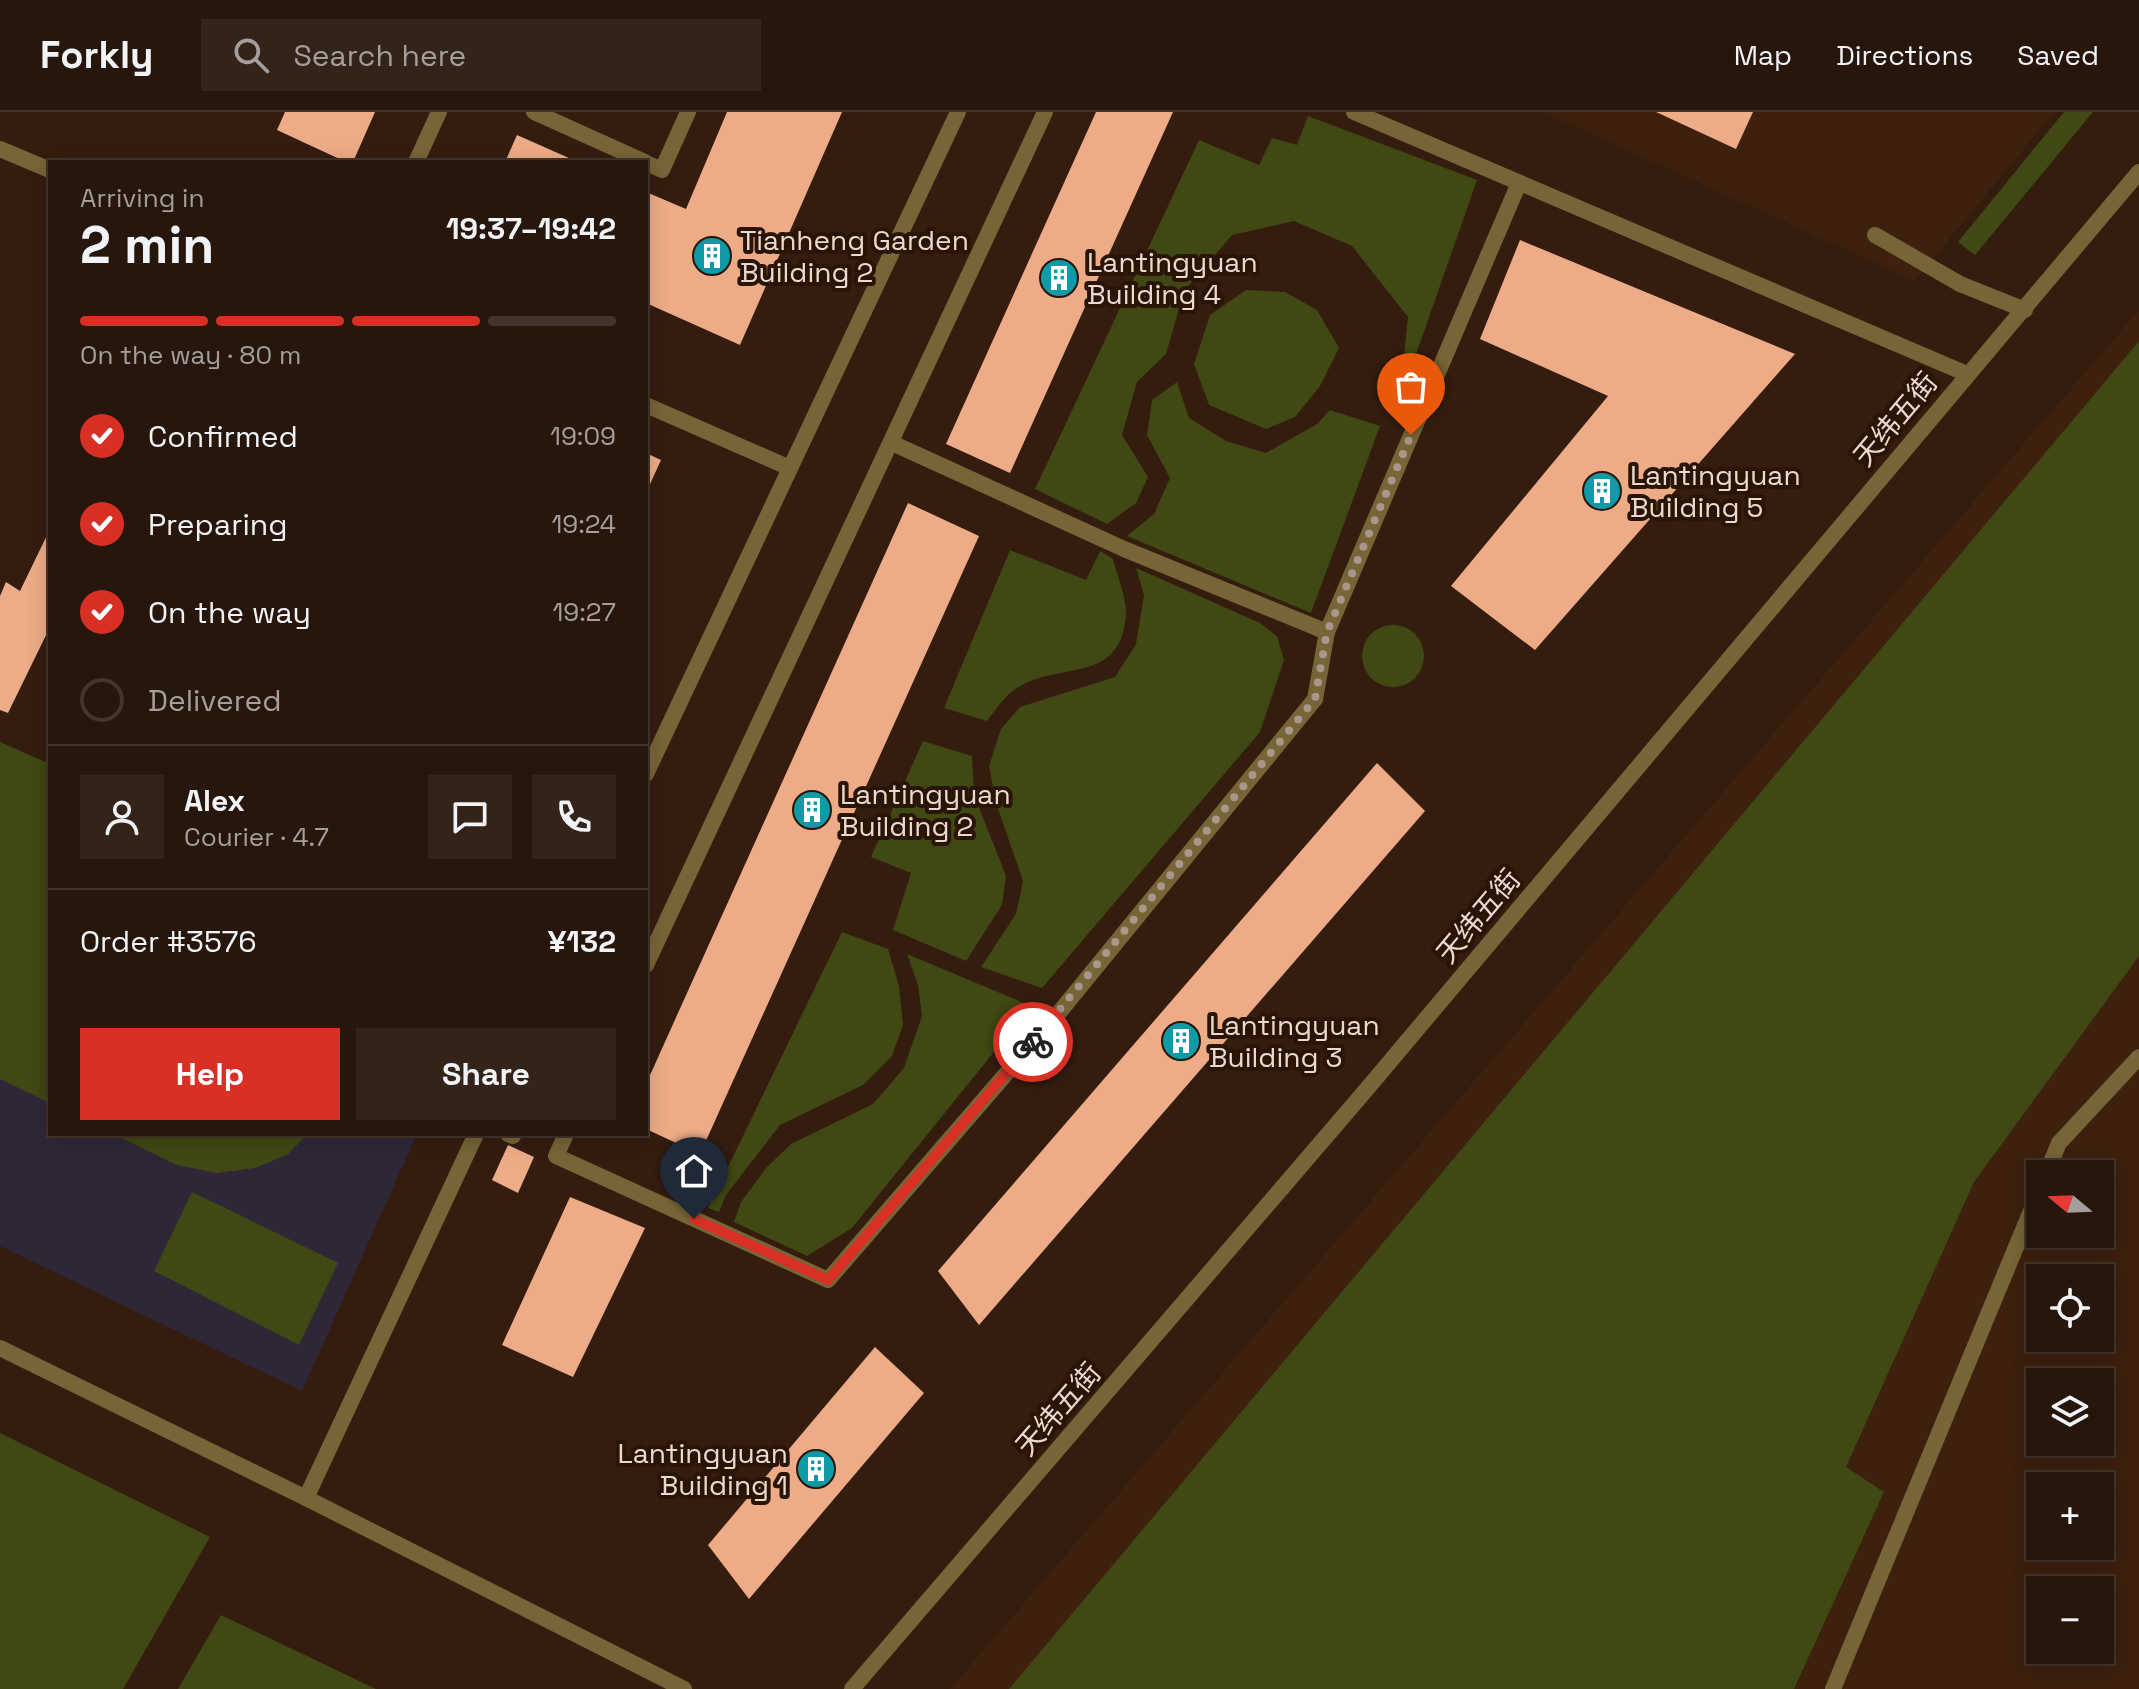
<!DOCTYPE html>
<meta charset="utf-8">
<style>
body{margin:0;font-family:"Space Grotesk","Noto Sans SC",sans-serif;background:#332319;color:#f1f3f6;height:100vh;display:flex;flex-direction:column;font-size:30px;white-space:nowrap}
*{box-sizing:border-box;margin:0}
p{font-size:26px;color:#a49f9d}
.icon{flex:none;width:44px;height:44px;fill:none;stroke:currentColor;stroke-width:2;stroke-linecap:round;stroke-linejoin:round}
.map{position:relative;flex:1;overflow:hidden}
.drawer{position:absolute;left:48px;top:48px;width:600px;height:976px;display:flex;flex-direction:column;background:#27160b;border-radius:0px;box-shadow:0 4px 20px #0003,0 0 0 2px #43352c}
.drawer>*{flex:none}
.needle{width:52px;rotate:289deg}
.tools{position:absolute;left:2026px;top:1048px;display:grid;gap:16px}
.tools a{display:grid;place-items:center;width:88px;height:88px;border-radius:0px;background:#27160b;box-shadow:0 4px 20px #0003,0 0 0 2px #43352c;font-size:40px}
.pin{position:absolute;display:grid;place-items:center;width:68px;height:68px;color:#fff;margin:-82px -34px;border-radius:50% 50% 50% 0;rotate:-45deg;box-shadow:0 0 8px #0007}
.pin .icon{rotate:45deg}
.courier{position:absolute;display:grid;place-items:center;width:80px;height:80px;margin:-40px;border:6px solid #d93025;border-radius:50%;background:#fff;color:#222;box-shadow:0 2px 10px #0007}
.head em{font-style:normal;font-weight:700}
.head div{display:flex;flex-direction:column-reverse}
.head{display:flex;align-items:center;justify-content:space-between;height:136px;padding:0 32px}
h1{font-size:52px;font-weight:700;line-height:60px}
.bar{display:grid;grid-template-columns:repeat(4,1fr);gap:12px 8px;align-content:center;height:96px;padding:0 32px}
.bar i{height:10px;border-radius:6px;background:#43352c}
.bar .active{background:#d93025}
.bar p{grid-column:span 4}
.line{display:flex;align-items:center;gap:20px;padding:0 32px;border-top:2px solid #43352c}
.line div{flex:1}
.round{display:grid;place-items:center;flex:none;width:84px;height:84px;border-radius:0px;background:#332319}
ol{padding:0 32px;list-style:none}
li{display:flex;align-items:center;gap:24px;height:88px}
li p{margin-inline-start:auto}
li .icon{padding:8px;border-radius:50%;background:#d93025;color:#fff;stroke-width:4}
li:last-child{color:#a49f9d}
li i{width:44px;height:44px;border:4px solid #43352c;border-radius:50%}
.action{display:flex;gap:16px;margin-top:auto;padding:16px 32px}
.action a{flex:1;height:92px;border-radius:0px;background:#d93025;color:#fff;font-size:32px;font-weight:700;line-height:92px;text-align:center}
.action a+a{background:#332319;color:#f1f3f6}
header{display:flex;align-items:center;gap:48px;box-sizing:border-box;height:112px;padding:0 40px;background:#27160b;border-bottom:2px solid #43352c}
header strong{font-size:38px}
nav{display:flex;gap:44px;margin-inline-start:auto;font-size:28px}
.search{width:560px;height:72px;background:#332319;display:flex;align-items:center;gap:20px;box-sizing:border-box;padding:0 28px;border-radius:0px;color:#a49f9d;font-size:30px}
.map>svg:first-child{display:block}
</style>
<header>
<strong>Forkly</strong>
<div class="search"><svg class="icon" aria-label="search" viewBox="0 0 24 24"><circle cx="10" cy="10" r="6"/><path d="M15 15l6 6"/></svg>Search here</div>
<nav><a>Map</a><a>Directions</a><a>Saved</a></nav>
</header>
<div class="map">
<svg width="2139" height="1577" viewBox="0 0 2139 1577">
<rect width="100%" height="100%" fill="#341d0f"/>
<g fill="#3d200e" fill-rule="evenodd">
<path d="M 1544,0 L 2054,0 L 1915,169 Z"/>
<path d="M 2139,198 L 2139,1577 L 950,1577 ZM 2040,1062 L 2100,1062 L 2100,1122 L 2040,1122 ZM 2040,1166 L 2100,1166 L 2100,1226 L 2040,1226 ZM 2040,1270 L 2100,1270 L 2100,1330 L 2040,1330 ZM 2040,1374 L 2100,1374 L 2100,1434 L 2040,1434 ZM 2040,1478 L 2100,1478 L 2100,1538 L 2040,1538 Z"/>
</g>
<path fill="#2f2737" d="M 0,636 L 50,658 L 50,1022 L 417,1022 L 302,1279 L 0,1134 Z"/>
<g fill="#404813">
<path d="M 2064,0 L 2093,0 L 1975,143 L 1958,130 Z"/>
<path d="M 1308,4 L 1477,68 L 1399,291 L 1408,205 L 1352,134 L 1294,109 L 1232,123 L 1184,179 L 1166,242 L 1137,270 L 1122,323 L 1148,365 L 1136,391 L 1107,412 L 1035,377 L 1199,28 L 1259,53 L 1272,26 L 1297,33 Z"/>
<path d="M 1246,178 L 1285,180 L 1317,198 L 1339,236 L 1320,274 L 1295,305 L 1266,317 L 1209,293 L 1194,252 L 1210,203 Z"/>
<path d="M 2139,229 L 2139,844 L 1974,1070 L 1846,1355 L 1884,1380 L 1794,1577 L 1009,1577 Z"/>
<path d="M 1177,270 L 1189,306 L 1226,329 L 1266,341 L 1317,312 L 1330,298 L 1380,314 L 1311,501 L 1127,424 L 1154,402 L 1170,366 L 1147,323 L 1152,288 Z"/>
<path d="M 1010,438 L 1086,468 L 1100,439 L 1113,447 C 1117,463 1126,484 1126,501 C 1122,569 1069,551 1026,571 C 1008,579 999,593 987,609 L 944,596 Z"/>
<path d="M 1136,456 L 1260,511 L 1277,524 L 1284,548 L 1260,620 L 1042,876 L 981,855 L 1016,802 L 1023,769 L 996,691 L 989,654 L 1001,617 L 1020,595 L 1115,565 L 1136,532 L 1144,483 Z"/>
<circle cx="1393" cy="544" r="31"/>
<path d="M 923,629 L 972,644 L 974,683 L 1006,764 L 1002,793 L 966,849 L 893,818 L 911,761 L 871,745 Z"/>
<path d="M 0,630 L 50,652 L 50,991 L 0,967 Z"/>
<path d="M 842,820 L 888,837 L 899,874 L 903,913 L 892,944 L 863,973 L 780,1013 L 726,1083 L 719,1100 L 708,1096 Z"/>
<path d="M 907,842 L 1031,894 L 852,1116 L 807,1144 L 734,1110 L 741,1090 L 767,1055 L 791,1032 L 873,992 L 904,956 L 922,904 L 918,873 Z"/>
<path d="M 113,1022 L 308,1022 L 288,1042 L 255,1056 L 217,1061 L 177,1053 Z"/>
<path d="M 192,1080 L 338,1151 L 299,1233 L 154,1159 Z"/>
<path d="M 0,1321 L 210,1425 L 123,1577 L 0,1577 Z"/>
<path d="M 221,1503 L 376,1577 L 178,1577 Z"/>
</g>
<g fill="#edac87">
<path d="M 285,0 L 375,0 L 353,50 L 346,50 L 277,18 Z"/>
<path d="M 727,0 L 842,0 L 740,233 L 646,191 L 646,80 L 686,97 Z"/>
<path d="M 1096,0 L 1173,0 L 1010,361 L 946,332 Z"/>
<path d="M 1656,0 L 1753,0 L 1736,37 Z"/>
<path d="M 517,23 L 578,50 L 505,50 Z"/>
<path d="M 1520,128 L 1795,242 L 1535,538 L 1451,474 L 1608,284 L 1480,227 Z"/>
<path d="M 646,341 L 661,348 L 646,381 Z"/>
<path d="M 908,391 L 979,424 L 700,1042 L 646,1017 L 646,972 Z"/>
<path d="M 50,417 L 50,515 L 8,601 L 0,598 L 0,484 L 6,470 L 20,479 Z"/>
<path d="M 1377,651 L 1425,699 L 979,1213 L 938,1159 Z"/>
<path d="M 508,1033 L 534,1045 L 518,1081 L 492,1068 Z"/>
<path d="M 570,1085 L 645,1116 L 573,1265 L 502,1233 Z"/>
<path d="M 875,1235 L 924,1281 L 749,1487 L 708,1433 Z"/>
</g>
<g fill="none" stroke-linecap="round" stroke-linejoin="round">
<g stroke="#756537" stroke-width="16">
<path d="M 534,0 L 645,50"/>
<path d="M 1354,0 L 1967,262"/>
<path d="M 0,37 L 50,58"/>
<path d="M 416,50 L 439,0"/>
<path d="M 646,51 L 662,58 L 688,0"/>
<path d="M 1875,123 L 1960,172 L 2025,198"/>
<path d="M 646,293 L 790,356"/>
<path d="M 892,331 L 1124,437 L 1327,520 L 1519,71"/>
<path d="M 646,853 L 1045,0"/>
<path d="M 508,1022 L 513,1024"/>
<path d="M 566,1022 L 556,1044 L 828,1168 L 1062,897 L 1315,587 L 1327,520"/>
</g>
<g stroke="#756537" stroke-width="16">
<path d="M 646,662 L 958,0"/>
<path d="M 2046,1062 L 2059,1031 L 2139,945"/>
<path d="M 0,1236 L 306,1386 L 684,1577"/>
<path d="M 306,1386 L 476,1022"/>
<path d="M 852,1577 L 1366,978 L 2139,60"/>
<path d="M 1833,1577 L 2040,1077"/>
</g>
</g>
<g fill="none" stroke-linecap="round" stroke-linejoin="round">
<path stroke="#aa978c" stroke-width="8" stroke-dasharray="0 14.4" d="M 1033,930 L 1315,587 L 1327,520 L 1411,323"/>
<path stroke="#d93025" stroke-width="10" d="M 694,1107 L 828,1168 L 1033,930"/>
</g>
<defs>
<symbol id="building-disc" viewBox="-11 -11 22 22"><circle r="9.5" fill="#0f9aa8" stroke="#2a1406"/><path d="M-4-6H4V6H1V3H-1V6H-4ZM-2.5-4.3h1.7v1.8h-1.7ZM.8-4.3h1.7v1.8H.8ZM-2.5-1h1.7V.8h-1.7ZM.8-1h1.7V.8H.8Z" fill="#fff"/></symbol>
</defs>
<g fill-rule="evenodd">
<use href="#building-disc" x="690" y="122" width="44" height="44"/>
<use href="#building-disc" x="1037" y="144" width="44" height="44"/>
<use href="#building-disc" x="1580" y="357" width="44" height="44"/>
<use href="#building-disc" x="790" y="676" width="44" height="44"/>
<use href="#building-disc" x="1159" y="907" width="44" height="44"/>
<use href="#building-disc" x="794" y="1335" width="44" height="44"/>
</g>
<g text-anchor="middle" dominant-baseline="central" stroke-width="8" stroke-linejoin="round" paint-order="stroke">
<g font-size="28" fill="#e9d9d0" stroke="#2a1406" text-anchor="start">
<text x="740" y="128">Tianheng Garden<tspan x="740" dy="32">Building 2</tspan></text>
<text x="1087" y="150">Lantingyuan<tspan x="1087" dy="32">Building 4</tspan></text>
<text x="1630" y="363">Lantingyuan<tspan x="1630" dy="32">Building 5</tspan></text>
<text x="840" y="682">Lantingyuan<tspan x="840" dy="32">Building 2</tspan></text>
<text x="1209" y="913">Lantingyuan<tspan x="1209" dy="32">Building 3</tspan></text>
<text x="788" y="1341" text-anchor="end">Lantingyuan<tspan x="788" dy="32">Building 1</tspan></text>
</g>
<g font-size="28" fill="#e9d9d0" stroke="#2a1406">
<text transform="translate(1895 307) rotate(-50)">天纬五街</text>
<text transform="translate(1478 804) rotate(-50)">天纬五街</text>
<text transform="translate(1058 1297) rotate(-49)">天纬五街</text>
</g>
</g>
</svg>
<div class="tools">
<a><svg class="needle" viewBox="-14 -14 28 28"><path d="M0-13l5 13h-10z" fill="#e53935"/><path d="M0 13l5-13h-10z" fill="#a49f9d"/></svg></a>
<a><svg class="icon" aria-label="locate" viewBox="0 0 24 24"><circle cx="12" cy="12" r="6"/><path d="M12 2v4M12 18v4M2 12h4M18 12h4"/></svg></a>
<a><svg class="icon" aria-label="layers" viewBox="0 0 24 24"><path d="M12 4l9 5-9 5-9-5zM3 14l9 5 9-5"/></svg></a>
<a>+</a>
<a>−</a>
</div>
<div class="pin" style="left:1411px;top:323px;background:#ea580c"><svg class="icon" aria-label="bag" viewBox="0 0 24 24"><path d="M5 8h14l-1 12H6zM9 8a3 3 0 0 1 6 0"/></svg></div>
<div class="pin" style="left:694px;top:1107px;background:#1f2937"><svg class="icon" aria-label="home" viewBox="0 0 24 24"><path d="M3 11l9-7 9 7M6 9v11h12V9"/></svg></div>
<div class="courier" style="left:1033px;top:930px"><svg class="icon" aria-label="bike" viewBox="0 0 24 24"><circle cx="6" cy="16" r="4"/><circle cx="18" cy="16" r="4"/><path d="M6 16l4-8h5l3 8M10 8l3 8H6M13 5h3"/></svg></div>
<section class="drawer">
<div class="head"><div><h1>2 min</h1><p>Arriving in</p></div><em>19:37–19:42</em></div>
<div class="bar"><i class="active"></i><i class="active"></i><i class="active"></i><i></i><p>On the way · 80 m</p></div>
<ol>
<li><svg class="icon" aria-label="check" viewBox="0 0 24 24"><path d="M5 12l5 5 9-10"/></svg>Confirmed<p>19:09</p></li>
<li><svg class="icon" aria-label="check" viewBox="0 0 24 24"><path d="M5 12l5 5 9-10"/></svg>Preparing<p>19:24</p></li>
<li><svg class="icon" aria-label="check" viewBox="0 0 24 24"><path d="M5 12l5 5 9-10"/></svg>On the way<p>19:27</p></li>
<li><i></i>Delivered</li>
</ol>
<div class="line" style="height:144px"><a class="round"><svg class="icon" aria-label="person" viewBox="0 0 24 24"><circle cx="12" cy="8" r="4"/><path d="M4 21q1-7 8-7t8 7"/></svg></a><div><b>Alex</b><p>Courier · 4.7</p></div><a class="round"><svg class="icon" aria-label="chat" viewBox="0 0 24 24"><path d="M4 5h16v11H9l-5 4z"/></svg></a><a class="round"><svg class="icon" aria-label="phone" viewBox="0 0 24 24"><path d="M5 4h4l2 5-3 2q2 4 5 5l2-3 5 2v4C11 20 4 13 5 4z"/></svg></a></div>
<div class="line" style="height:104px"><div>Order #3576</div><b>¥132</b></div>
<div class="action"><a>Help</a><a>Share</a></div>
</section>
</div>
